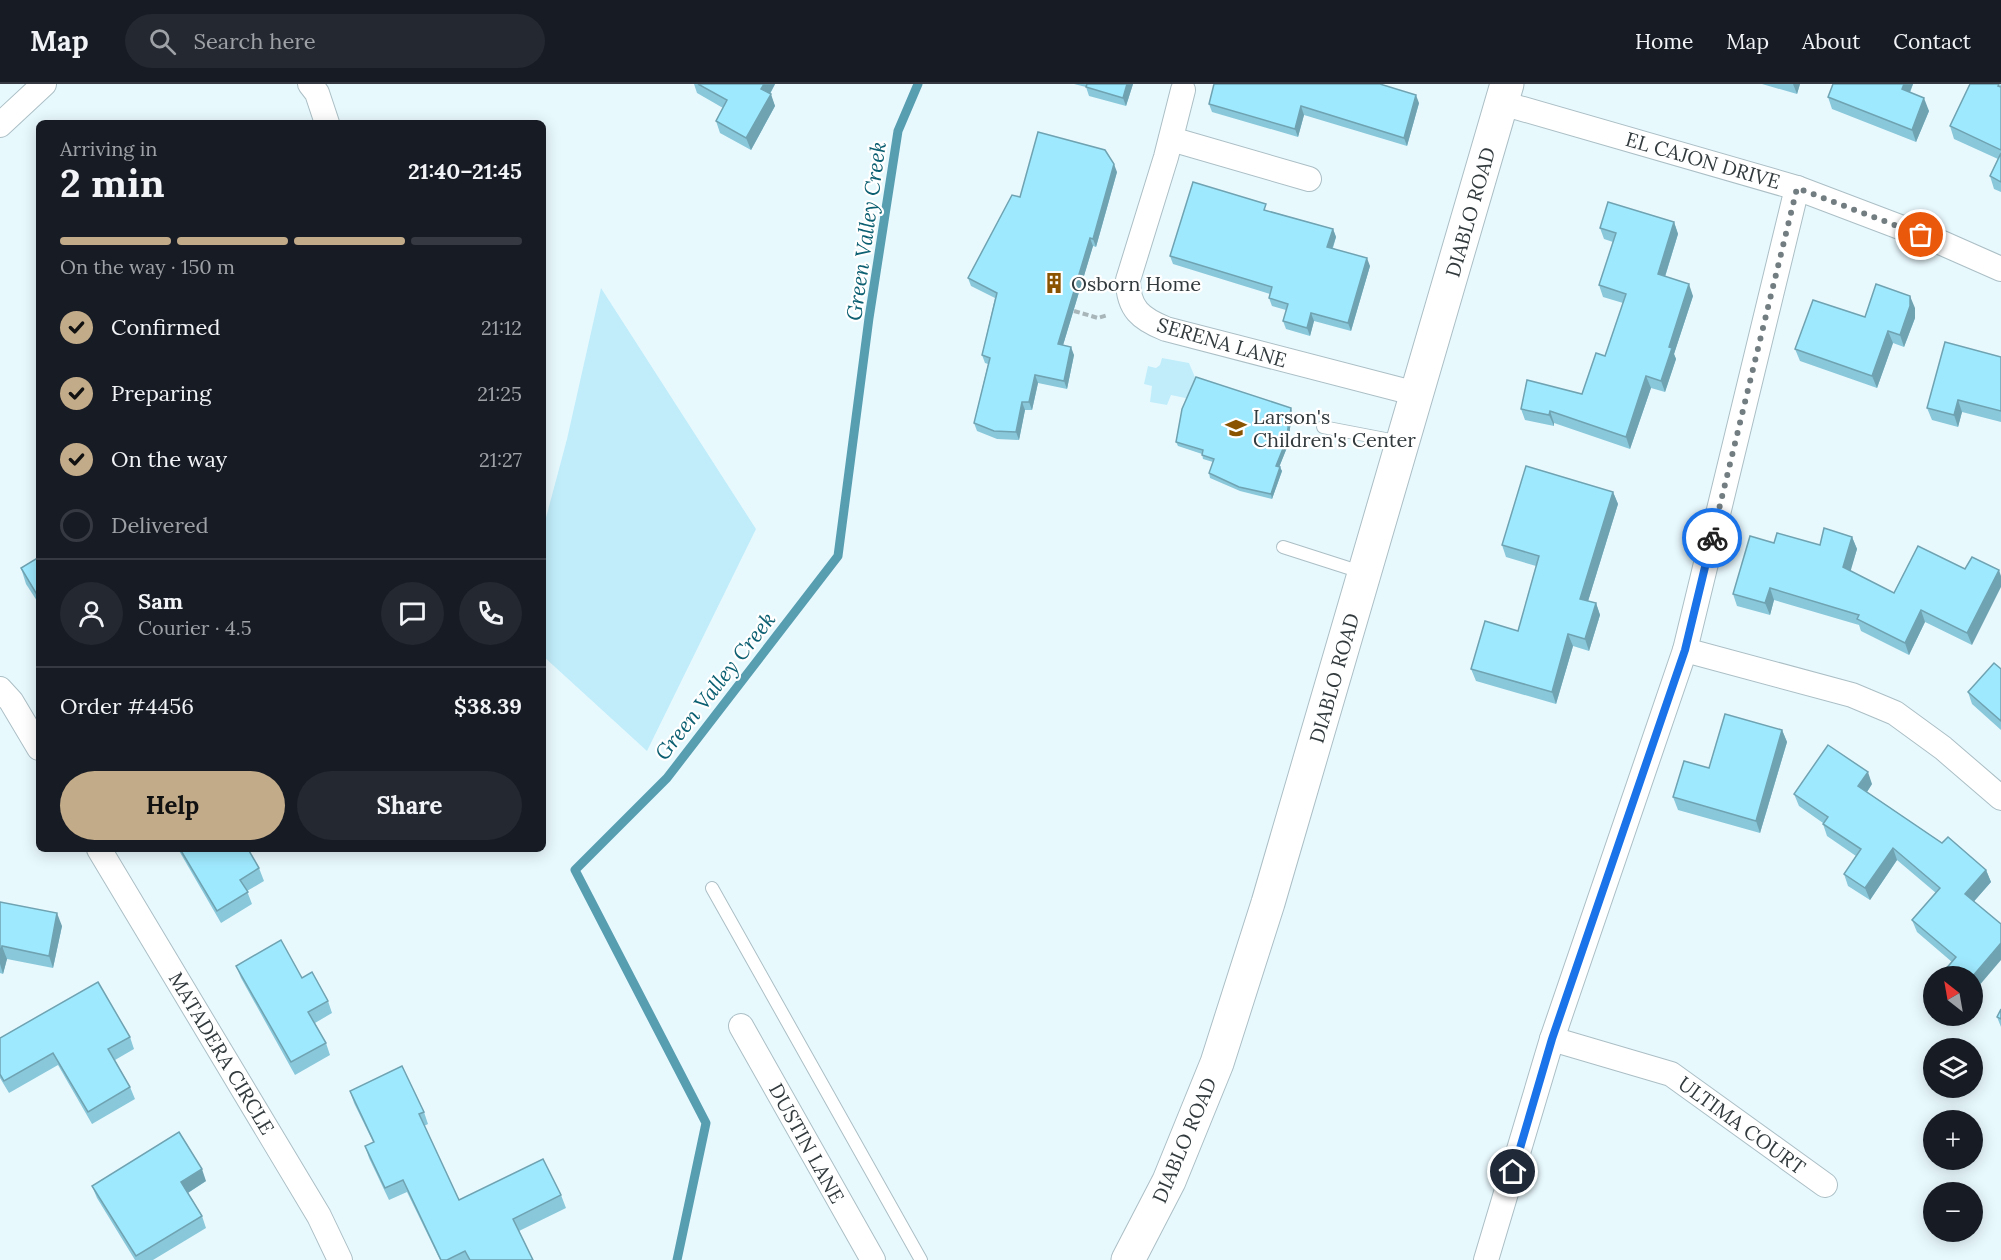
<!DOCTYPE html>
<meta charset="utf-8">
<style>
body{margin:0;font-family:Lora,serif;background:#242831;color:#f1f3f6;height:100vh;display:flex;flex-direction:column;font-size:22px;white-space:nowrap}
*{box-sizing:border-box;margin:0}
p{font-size:20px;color:#9ea1a6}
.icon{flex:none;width:33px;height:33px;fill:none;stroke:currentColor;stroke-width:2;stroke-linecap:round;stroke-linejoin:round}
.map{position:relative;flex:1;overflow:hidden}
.sheet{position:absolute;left:36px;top:36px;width:510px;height:732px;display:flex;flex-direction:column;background:#171b24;border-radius:9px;box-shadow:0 3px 15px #0003}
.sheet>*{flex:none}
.needle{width:39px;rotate:329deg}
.fabs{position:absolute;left:1923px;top:882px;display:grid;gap:12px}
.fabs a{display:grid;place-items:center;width:60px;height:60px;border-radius:50%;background:#171b24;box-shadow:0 3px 15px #0003;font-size:30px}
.pin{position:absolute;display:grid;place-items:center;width:51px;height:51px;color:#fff;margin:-26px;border:3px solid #fff;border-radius:50%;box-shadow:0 2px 6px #0007}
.courier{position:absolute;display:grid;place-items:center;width:60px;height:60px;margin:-30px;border:4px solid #1a73e8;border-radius:50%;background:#fff;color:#222;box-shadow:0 2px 8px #0007}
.overview em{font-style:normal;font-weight:800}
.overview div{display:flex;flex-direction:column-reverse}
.overview{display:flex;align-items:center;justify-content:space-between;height:102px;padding:0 24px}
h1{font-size:39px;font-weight:800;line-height:45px}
.bar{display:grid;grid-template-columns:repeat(4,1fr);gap:9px 6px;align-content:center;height:72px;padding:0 24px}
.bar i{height:8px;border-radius:4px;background:#363941}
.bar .selected{background:#c2ab88}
.bar p{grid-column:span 4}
.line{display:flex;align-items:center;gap:15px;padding:0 24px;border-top:2px solid #363941}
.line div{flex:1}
.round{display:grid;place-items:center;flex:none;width:63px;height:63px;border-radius:32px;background:#242831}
ol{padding:0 24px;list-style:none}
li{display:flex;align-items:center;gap:18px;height:66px}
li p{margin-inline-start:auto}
li .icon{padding:6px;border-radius:50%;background:#c2ab88;color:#111;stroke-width:4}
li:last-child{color:#9ea1a6}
li i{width:33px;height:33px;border:3px solid #363941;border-radius:50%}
.button{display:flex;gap:12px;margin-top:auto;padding:12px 24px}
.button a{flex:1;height:69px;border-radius:36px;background:#c2ab88;color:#111;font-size:24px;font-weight:800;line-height:69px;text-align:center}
.button a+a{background:#242831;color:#f1f3f6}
header{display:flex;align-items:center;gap:36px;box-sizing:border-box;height:84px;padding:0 30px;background:#171b24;border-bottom:2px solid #363941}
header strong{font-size:28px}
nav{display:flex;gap:33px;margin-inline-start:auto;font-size:21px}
.search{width:420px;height:54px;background:#242831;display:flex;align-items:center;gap:15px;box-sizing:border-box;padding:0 21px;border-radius:33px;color:#9ea1a6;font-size:22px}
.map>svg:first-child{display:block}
</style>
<header>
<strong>Map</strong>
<div class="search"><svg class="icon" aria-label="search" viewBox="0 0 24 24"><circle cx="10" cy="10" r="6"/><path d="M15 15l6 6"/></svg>Search here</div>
<nav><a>Home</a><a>Map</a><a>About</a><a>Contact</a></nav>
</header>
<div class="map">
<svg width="2001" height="1176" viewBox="0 0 2001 1176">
<rect width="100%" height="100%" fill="#e8f9fe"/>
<g fill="#c1edfa">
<path d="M 601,204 L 756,445 L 647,667 L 543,572 L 543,445 L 567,355 Z"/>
<path d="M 1162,274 L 1189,279 L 1197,298 L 1190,315 L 1171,311 L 1167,321 L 1150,318 L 1152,302 L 1144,300 L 1148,282 L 1156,284 L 1160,281 Z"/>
</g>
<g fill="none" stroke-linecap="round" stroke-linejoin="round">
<path stroke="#589eb1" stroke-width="9" d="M 677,1176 L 706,1039 L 575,786 L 667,694 L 838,472 L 869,234 L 898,47 L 918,0"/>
<defs>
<g id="lane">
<path d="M 1323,343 L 1401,358"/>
<path d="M 1283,463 L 1364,489"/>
<path d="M 712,804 L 921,1176"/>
</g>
<g id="street">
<path d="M 310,0 L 317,9 L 327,39"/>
<path d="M 1183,6 L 1166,73 L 1128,196 C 1128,225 1141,235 1166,245 L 1417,310"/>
<path d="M 1502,19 L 1797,104 L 1942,159 L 2001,185"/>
<path d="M 0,41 L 44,0"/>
<path d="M 1171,55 L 1309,95"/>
<path d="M 1685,566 L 1852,611 L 1895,629 L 1943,664 L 2001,714"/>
<path d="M 0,605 L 11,617 L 39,664"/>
<path d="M 99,765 L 319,1132 L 340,1176"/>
<path d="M 741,942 L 873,1176"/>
<path d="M 1552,955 L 1671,990 L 1825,1101"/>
<path d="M 1486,1176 L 1552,955 L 1685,566 L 1797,104"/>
</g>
<path id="secondary" d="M 1128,1176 L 1169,1097 L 1217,979 L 1268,819 L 1507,0"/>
</defs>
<use href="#lane" stroke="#abbfc5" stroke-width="14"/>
<use href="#street" stroke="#abbfc5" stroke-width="26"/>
<use href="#secondary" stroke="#abbfc5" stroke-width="35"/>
<path stroke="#a8b6ba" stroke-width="4" stroke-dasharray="6 3" stroke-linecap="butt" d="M 1074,227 L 1098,234 L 1108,231"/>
<use href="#lane" stroke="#fff" stroke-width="12"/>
<use href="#street" stroke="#fff" stroke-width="24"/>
<use href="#secondary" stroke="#fff" stroke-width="33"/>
</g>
<g fill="#89c8da">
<path d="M 694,0 L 775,0 L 770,10 L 775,22 L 751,66 L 720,49 L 716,37 L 723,24 L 697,9 Z"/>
<path d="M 1074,0 L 1133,0 L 1126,22 L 1089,12 L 1086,3 Z"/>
<path d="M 1762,0 L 1800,0 L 1797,10 Z"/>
<path d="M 1913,0 L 1910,9 L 1929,27 L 1916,58 L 1832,25 L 1828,13 Z"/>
<path d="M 2001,0 L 2001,108 L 1994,105 L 1990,92 L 1998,75 L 1954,55 L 1950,42 Z"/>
<path d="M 1419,19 L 1407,62 L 1304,31 L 1298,53 L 1212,28 L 1209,20 Z"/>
<path d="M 1117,88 L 1096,163 L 1093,162 L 1063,261 L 1074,271 L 1067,305 L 1038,299 L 1032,326 L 1025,326 L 1019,356 L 997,355 L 977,347 L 974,339 L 988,280 L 985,279 L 982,271 L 995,214 L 971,202 L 968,194 Z"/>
<path d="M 1269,127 L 1333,145 L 1336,153 L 1333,164 L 1370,182 L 1351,247 L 1314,237 L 1310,252 L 1286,245 L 1283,237 L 1286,226 L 1272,222 L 1269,214 L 1270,210 L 1173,180 L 1170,172 Z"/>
<path d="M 1674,138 L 1678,150 L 1665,193 L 1693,212 L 1674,270 L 1676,275 L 1665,308 L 1651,304 L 1630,365 L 1554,339 L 1554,342 L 1525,336 L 1521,325 L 1582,310 L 1605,272 L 1623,219 L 1603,213 L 1599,201 L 1613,158 L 1604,155 L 1600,144 Z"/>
<path d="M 1915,224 L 1915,234 L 1904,263 L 1893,259 L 1877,304 L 1800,277 L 1795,265 L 1865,233 Z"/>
<path d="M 2001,273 L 2001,338 L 1962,328 L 1958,343 L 1932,336 L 1927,324 Z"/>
<path d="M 1292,328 L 1288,361 L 1279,383 L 1282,387 L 1272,415 L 1240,407 L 1210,394 L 1209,389 L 1213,378 L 1203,375 L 1202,370 L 1178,362 L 1176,358 Z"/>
<path d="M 1613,408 L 1618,420 L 1588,517 L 1596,519 L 1600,531 L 1589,567 L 1573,562 L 1556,620 L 1476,597 L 1471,585 L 1518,547 L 1536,482 L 1506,473 L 1502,461 Z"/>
<path d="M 1852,453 L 1857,465 L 1850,487 L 1894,509 L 1965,485 L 1972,561 L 1925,538 L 1909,571 L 1861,547 L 1859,541 L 1774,516 L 1770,531 L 1737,522 L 1733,510 L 1774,459 L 1820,461 Z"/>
<path d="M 39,473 L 39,520 L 26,500 L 21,484 Z"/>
<path d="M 2001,585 L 2001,646 L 1972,620 L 1968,608 Z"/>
<path d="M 1782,646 L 1787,658 L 1760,749 L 1678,726 L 1673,713 L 1709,684 Z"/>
<path d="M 1872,700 L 1867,708 L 1942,759 L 1986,786 L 1991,798 L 1974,817 L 1972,892 L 1947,892 L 1945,886 L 1952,878 L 1917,848 L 1912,836 L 1936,809 L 1897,776 L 1870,816 L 1848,802 L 1844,790 L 1856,772 L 1827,752 L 1823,740 L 1823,739 L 1799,722 L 1794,710 Z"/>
<path d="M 178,765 L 248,765 L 259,784 L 264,797 L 247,807 L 252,820 L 221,839 Z"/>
<path d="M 0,818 L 62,842 L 53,884 L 7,875 L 3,890 L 0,889 Z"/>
<path d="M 236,882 L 302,894 L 328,917 L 332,929 L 315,939 L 326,959 L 330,971 L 295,991 L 241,894 Z"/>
<path d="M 2001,925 L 2001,943 L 1997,933 Z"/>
<path d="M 130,953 L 134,965 L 115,976 L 130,1003 L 135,1015 L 92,1040 L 58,981 L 9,1009 L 0,994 L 0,954 Z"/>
<path d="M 350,1007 L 424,1028 L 428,1040 L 424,1042 L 459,1116 L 561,1111 L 566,1124 L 519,1147 L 533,1176 L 440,1176 L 407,1108 L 389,1116 L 369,1074 L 365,1062 L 373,1058 L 354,1019 Z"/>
<path d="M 206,1097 L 188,1109 L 202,1132 L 206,1144 L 153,1176 L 135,1176 L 97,1114 L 92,1102 Z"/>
</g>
<g fill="#6fa3b2">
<path d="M 764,0 L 775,0 L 766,17 L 761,5 Z"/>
<path d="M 1127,0 L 1133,0 L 1126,22 L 1123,14 Z"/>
<path d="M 1793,0 L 1800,0 L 1797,10 Z"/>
<path d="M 1904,0 L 1913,0 L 1906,17 L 1902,5 Z"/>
<path d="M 771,10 L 775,22 L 751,66 L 746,54 Z"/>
<path d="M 1416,11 L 1419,19 L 1407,62 L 1404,54 Z"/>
<path d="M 1924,14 L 1929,27 L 1916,58 L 1912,46 Z"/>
<path d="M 1301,22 L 1304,31 L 1298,53 L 1295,45 Z"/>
<path d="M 1114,80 L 1117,88 L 1096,163 L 1093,155 Z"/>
<path d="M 1674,138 L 1678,150 L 1662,202 L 1658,190 Z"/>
<path d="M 1333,145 L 1336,153 L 1330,171 L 1327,163 Z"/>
<path d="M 1090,154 L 1093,162 L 1061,268 L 1058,260 Z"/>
<path d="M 1367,174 L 1370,182 L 1351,247 L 1348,239 Z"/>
<path d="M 1689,200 L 1693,212 L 1674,270 L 1676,275 L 1665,308 L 1661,297 L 1669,263 Z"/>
<path d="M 1910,212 L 1915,224 L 1915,234 L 1904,263 L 1900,251 Z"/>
<path d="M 1311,229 L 1314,237 L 1310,252 L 1307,244 Z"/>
<path d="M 1888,247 L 1893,259 L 1877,304 L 1872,292 Z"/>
<path d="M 1071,263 L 1074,271 L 1067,305 L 1064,297 Z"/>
<path d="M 1035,291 L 1038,299 L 1032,326 L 1029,318 Z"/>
<path d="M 1646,292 L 1651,304 L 1630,365 L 1626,353 Z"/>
<path d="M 1958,316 L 1962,328 L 1958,343 L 1954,331 Z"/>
<path d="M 1022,318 L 1025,326 L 1019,356 L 1016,348 Z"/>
<path d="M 1291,324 L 1292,328 L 1288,361 L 1278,386 L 1276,382 Z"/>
<path d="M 1550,327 L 1554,339 L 1554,342 L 1549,331 Z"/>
<path d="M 1280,383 L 1282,387 L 1272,415 L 1271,410 Z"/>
<path d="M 1613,408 L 1618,420 L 1585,527 L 1580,515 Z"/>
<path d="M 1852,453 L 1857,465 L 1848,496 L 1843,483 Z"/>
<path d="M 1999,486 L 2001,492 L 2001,503 L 1972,561 L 1967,549 Z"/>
<path d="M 1770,504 L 1774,516 L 1770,531 L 1765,519 Z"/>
<path d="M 1596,519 L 1600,531 L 1589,567 L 1585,555 Z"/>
<path d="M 1921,526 L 1925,538 L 1909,571 L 1905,559 Z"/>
<path d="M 1568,550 L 1573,562 L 1556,620 L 1552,608 Z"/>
<path d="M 1782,646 L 1787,658 L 1760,749 L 1756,737 Z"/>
<path d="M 1868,688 L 1872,700 L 1863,714 L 1858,702 Z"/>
<path d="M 1893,764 L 1897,776 L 1870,816 L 1865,804 Z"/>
<path d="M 1986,786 L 1991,798 L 1970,822 L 1965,810 Z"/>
<path d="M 57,829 L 62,842 L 53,884 L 49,872 Z"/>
<path d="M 2001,859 L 2001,876 L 1972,910 L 1972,893 Z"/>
<path d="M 2,862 L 7,875 L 3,890 L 0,880 L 0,873 Z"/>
<path d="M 202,1085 L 206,1097 L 186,1110 L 181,1098 Z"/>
</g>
<g fill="#9fe9fe" stroke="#6fa3b2" stroke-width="1.5">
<path d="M 698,0 L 764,0 L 761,5 L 771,10 L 746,54 L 716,37 L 727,16 Z"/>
<path d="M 1087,0 L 1127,0 L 1123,14 L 1086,3 Z"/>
<path d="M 1214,0 L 1380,0 L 1416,11 L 1404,54 L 1301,22 L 1295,45 L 1209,20 Z"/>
<path d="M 1833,0 L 1904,0 L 1902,5 L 1924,14 L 1912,46 L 1828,13 Z"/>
<path d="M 1970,0 L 1999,0 L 1998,2 L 2001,3 L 2001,66 L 1950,42 Z"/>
<path d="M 1038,48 L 1105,66 L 1114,80 L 1093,155 L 1090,154 L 1058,260 L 1071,263 L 1064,297 L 1035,291 L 1029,318 L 1022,318 L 1016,348 L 994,347 L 974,339 L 990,274 L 982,271 L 997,209 L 968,194 L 1012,111 L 1020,113 Z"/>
<path d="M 2001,69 L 2001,98 L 1990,92 Z"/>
<path d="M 1193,98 L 1266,120 L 1264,126 L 1333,145 L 1327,163 L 1367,174 L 1348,239 L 1311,229 L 1307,244 L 1283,237 L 1288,220 L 1269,214 L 1272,203 L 1170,172 Z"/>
<path d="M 1608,118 L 1674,138 L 1658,190 L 1689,200 L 1669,263 L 1672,264 L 1661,297 L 1646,292 L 1626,353 L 1550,327 L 1549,331 L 1521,325 L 1527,296 L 1582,310 L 1596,269 L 1605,272 L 1626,210 L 1599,201 L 1616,149 L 1600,144 Z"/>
<path d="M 1876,200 L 1910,212 L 1910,222 L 1900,251 L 1888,247 L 1872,292 L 1795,265 L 1813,216 L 1865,233 Z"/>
<path d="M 1945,258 L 2001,273 L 2001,327 L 1958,316 L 1954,331 L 1927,324 Z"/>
<path d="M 1196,293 L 1291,324 L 1286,357 L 1276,382 L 1280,383 L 1271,410 L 1239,403 L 1209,389 L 1214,375 L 1202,371 L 1203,366 L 1176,358 L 1182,325 Z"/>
<path d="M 1526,382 L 1613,408 L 1580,515 L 1596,519 L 1585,555 L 1568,550 L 1552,608 L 1471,585 L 1485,537 L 1518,547 L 1539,472 L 1502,461 Z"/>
<path d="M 1824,444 L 1852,453 L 1843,483 L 1894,509 L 1918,462 L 1965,485 L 1972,473 L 1999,486 L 1967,549 L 1921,526 L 1905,559 L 1857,535 L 1859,531 L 1770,504 L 1765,519 L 1733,510 L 1750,452 L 1774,459 L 1777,449 L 1820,461 Z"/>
<path d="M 39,473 L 39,514 L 21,484 Z"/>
<path d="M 1994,579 L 2001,585 L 2001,637 L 1968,608 Z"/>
<path d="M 1725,630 L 1782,646 L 1756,737 L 1673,713 L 1684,677 L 1709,684 Z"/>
<path d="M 1828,661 L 1868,688 L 1858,702 L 1942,759 L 1948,753 L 1986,786 L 1965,810 L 2001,840 L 2001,859 L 1972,893 L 1953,892 L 1945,886 L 1956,873 L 1912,836 L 1940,804 L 1893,764 L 1865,804 L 1844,790 L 1861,765 L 1823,740 L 1828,733 L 1794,710 Z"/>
<path d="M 180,765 L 248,765 L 259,784 L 240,796 L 248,808 L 217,827 Z"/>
<path d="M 0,818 L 57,829 L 49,872 L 2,862 L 0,873 Z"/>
<path d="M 281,856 L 302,894 L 312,888 L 328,917 L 308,928 L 326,959 L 291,978 L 236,882 Z"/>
<path d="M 98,898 L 130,953 L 108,965 L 130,1003 L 88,1028 L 53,969 L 4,997 L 0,990 L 0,954 Z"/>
<path d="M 2001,925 L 2001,935 L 1997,933 Z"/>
<path d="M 402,982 L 424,1028 L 419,1030 L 459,1116 L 543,1075 L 561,1111 L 513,1135 L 533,1176 L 470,1176 L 465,1167 L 447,1176 L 441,1176 L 403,1096 L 385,1104 L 365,1062 L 374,1058 L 350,1007 Z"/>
<path d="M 179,1048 L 202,1085 L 181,1098 L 202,1132 L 136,1172 L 92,1102 Z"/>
</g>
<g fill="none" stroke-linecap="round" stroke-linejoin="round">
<path stroke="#727d81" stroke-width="6" stroke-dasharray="0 10.8" d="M 1712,454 L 1797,104 L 1921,151"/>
<path stroke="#1a73e8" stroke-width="8" d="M 1513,1088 L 1552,955 L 1685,566 L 1712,454"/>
</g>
<defs>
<symbol id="building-bare" viewBox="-9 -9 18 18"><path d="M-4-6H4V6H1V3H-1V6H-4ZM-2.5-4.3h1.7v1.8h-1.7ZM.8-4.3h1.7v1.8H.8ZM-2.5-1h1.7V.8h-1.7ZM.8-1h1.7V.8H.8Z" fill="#895301" stroke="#fff" stroke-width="2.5" paint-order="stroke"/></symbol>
<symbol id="school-bare" viewBox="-9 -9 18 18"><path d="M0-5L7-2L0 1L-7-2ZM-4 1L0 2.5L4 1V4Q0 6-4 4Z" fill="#895301" stroke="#fff" stroke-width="2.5" paint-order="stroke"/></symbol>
</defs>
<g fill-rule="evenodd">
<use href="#building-bare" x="1039" y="184" width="30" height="30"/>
<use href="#school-bare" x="1221" y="329" width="30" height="30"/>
</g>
<g text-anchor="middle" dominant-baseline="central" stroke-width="4.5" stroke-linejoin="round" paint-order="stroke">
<g font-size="20" fill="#323a3d" stroke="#fff">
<text transform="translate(1703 76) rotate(16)">EL CAJON DRIVE</text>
<text transform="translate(1470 128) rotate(-74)">DIABLO ROAD</text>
<text transform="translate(1222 258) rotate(16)">SERENA LANE</text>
<text transform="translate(1334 594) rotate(-74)">DIABLO ROAD</text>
<text transform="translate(222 969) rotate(59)">MATADERA CIRCLE</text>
<text transform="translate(1742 1041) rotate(36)">ULTIMA COURT</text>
<text transform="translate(1184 1056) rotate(-67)">DIABLO ROAD</text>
<text transform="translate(807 1059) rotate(61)">DUSTIN LANE</text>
</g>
<g font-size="20" fill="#323a3d" stroke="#fff" text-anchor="start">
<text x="1071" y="199">Osborn Home</text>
<text x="1253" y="332">Larson's<tspan x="1253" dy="23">Children's Center</tspan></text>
</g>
<g font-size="21" font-style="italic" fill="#0b5f71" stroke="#fff">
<text transform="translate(866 147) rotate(-82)">Green Valley Creek</text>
<text transform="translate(715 602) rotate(-52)">Green Valley Creek</text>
</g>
</g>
</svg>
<div class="fabs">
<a><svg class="needle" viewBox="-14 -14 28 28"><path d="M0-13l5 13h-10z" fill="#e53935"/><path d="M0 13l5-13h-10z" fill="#9ea1a6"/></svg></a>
<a><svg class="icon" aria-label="layers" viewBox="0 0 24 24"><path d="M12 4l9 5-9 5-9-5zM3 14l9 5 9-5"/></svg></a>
<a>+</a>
<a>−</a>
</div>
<div class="pin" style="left:1921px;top:151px;background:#ea580c"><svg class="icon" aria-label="bag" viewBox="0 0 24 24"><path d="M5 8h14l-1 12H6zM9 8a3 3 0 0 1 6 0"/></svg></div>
<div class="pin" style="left:1513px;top:1088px;background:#1f2937"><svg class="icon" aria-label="home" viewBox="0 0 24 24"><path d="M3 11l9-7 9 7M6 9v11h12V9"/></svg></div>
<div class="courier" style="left:1712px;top:454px"><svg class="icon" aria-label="bike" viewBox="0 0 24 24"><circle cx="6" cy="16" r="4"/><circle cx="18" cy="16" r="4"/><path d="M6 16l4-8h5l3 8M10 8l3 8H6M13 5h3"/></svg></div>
<section class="sheet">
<div class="overview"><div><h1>2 min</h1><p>Arriving in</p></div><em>21:40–21:45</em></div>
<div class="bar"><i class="selected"></i><i class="selected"></i><i class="selected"></i><i></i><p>On the way · 150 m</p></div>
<ol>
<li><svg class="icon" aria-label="check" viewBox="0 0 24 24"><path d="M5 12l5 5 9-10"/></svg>Confirmed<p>21:12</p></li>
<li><svg class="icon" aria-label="check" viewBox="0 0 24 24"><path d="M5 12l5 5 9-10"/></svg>Preparing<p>21:25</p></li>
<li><svg class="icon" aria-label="check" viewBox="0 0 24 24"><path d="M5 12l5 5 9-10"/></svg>On the way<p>21:27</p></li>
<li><i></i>Delivered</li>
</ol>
<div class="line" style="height:108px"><a class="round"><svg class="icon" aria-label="person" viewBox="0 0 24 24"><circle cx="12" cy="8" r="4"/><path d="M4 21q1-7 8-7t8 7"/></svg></a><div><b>Sam</b><p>Courier · 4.5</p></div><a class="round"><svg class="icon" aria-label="chat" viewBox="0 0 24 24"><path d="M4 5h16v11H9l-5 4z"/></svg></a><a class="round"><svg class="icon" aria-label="phone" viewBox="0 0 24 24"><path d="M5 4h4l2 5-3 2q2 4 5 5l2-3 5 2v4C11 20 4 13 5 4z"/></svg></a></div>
<div class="line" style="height:78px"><div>Order #4456</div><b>$38.39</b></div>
<div class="button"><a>Help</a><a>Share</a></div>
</section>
</div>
